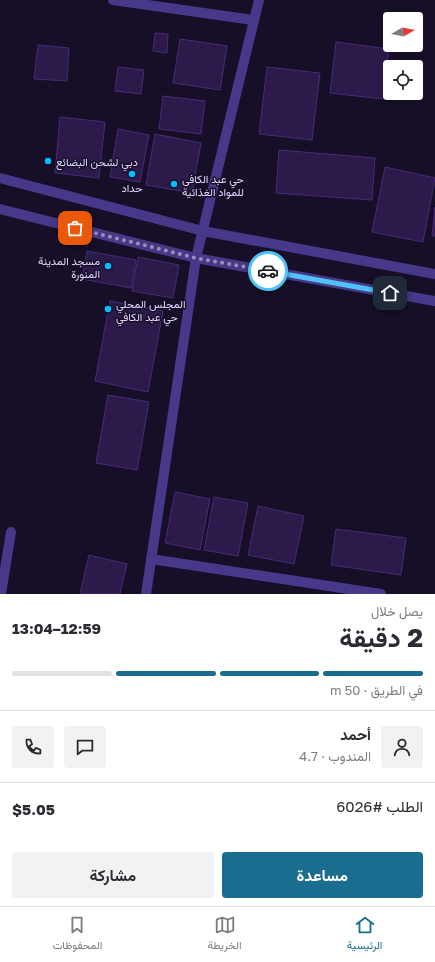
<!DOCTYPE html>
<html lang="ar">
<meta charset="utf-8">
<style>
body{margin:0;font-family:"Golos Text",Vazirmatn,sans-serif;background:#f2f2f3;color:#2b2b33;direction:rtl;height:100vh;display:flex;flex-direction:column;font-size:15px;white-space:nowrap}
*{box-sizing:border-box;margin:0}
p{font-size:13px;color:#7c7c81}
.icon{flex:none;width:22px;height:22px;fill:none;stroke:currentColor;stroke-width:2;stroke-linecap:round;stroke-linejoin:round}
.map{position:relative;height:594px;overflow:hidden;direction:ltr}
.sheet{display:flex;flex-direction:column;background:#fff;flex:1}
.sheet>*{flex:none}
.needle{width:26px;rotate:81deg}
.tools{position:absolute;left:383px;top:12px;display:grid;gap:8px}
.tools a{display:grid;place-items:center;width:40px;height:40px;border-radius:4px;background:#fff;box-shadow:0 2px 6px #0003;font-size:20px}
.pin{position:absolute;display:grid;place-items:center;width:34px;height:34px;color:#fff;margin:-17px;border-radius:8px;box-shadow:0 2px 6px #0006}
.courier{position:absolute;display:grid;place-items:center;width:40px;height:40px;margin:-20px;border:3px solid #4fc3f7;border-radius:50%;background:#fff;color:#222;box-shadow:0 1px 5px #0007}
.headline em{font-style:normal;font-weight:700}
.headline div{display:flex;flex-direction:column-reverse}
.headline{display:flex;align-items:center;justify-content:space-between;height:68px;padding:0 12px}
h1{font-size:26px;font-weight:700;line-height:30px}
.bar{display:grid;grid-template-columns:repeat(4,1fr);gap:6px 4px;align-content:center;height:48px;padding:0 12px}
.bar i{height:5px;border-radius:3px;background:#e1e1e2}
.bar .active{background:#196d8f}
.bar p{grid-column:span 4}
.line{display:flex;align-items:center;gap:10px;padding:0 12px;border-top:1px solid #e1e1e2}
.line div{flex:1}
.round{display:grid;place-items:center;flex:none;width:42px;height:42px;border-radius:4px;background:#f2f2f3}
.action{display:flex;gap:8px;margin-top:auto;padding:8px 12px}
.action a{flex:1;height:46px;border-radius:4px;background:#196d8f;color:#fff;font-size:16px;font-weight:700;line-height:46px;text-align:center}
.action a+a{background:#f2f2f3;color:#2b2b33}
.tabs{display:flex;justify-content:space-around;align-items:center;height:56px;border-top:1px solid #e1e1e2;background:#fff;font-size:11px;color:#7c7c81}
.tabs a{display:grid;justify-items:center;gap:2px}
.tabs .active{color:#196d8f}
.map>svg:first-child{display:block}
</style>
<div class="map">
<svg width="435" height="594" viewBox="0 0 435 594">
<rect width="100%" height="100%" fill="#170f28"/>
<g fill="#2b1a4a" stroke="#462b77">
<path d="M 155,33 L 168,34 L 167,53 L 153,51 Z"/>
<path d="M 180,39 L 227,46 L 220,90 L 173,83 Z"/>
<path d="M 336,42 L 389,49 L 383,99 L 330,93 Z"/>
<path d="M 38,45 L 69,48 L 67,81 L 34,79 Z"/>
<path d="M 118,67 L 144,70 L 141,94 L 115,91 Z"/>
<path d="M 267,67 L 320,73 L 312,140 L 259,134 Z"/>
<path d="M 163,96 L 205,101 L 201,134 L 159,129 Z"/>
<path d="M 60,117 L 105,122 L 99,178 L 55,173 Z"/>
<path d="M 118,129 L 149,135 L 140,182 L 110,177 Z"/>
<path d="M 155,134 L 201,143 L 192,193 L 146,185 Z"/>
<path d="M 279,150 L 375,158 L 372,200 L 276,193 Z"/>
<path d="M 385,167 L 435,178 L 423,242 L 372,232 Z"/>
<path d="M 435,207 L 435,236 L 432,236 Z"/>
<path d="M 87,251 L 136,260 L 131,288 L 82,279 Z"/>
<path d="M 138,257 L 179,265 L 173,298 L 132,291 Z"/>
<path d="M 110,301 L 163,311 L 148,392 L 95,381 Z"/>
<path d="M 108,395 L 149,402 L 137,470 L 96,463 Z"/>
<path d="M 175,492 L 210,499 L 200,550 L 165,543 Z"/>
<path d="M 214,497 L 248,503 L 238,556 L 204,550 Z"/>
<path d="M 258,506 L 304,516 L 294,564 L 248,555 Z"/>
<path d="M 336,529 L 406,538 L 401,575 L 331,565 Z"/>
<path d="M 89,555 L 127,564 L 120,594 L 80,594 Z"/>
</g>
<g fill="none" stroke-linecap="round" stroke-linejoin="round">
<g stroke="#483889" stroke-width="10">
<path d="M 113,0 L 253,20"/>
<path d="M 0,178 L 203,231 L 435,274"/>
<path d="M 0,209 L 196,258 L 435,301"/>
<path d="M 151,559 L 381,594"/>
<path d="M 1,594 L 11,532"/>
<path d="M 146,594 L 196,258 L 259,0"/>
</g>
</g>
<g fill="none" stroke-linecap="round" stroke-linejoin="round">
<path stroke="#9a90b4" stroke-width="4" stroke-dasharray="0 7.2" d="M 75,228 L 196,258 L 268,271"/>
<path stroke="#4fc3f7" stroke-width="5" d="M 268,271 L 390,293"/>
</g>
<g fill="#02bdff" stroke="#170f28" stroke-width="1.5">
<circle cx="48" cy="161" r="4"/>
<circle cx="132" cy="174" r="4"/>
<circle cx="174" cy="184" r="4"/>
<circle cx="108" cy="266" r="4"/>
<circle cx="108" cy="309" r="4"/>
</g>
<g text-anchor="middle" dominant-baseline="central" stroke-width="3" stroke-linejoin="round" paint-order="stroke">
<g font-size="11" fill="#e1d6ff" stroke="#170f28" text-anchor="start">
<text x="56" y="161">دبي لشحن البضائع</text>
<text x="182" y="178">حي عبد الكافي<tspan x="182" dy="13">للمواد الغذائية</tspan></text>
<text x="132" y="187" text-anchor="middle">حداد</text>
<text x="100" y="260" text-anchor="end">مسجد المدينة<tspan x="100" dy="13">المنورة</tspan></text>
<text x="116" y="303">المجلس المحلي<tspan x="116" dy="13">حي عبد الكافي</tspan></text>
</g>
</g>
</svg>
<div class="tools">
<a><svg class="needle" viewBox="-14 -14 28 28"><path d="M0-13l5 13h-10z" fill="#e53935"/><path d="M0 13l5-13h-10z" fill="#7c7c81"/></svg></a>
<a><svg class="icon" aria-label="locate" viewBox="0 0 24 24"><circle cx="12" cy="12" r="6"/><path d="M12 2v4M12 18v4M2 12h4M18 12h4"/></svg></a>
</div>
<div class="pin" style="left:75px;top:228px;background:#ea580c"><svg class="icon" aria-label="bag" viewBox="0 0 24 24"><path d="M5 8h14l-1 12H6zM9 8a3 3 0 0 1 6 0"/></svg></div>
<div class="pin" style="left:390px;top:293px;background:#1f2937"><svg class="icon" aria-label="home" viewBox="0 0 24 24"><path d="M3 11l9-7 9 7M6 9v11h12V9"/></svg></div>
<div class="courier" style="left:268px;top:271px"><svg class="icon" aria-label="car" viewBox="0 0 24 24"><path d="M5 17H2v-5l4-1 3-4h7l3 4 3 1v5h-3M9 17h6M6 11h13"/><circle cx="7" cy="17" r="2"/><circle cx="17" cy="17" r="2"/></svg></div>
</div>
<section class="sheet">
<div class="headline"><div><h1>2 دقيقة</h1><p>يصل خلال</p></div><em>12:59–13:04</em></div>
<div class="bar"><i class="active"></i><i class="active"></i><i class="active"></i><i></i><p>في الطريق · 50 m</p></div>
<div class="line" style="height:72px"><a class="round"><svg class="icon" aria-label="person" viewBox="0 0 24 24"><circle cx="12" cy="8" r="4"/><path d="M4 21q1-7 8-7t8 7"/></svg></a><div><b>أحمد</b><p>المندوب · 4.7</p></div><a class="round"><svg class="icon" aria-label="chat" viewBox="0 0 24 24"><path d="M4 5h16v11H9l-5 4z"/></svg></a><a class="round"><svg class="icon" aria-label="phone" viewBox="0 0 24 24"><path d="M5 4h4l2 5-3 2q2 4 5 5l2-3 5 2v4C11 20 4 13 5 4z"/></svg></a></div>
<div class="line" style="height:52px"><div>الطلب #6026</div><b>$5.05</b></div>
<div class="action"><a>مساعدة</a><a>مشاركة</a></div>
</section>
<nav class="tabs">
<a class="active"><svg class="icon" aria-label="home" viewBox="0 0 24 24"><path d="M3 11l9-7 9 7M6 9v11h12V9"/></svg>الرئيسية</a>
<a><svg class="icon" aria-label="map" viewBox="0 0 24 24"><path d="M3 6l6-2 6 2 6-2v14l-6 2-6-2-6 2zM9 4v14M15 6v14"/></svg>الخريطة</a>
<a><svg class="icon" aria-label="saved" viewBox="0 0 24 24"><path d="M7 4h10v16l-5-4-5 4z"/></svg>المحفوظات</a>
</nav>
